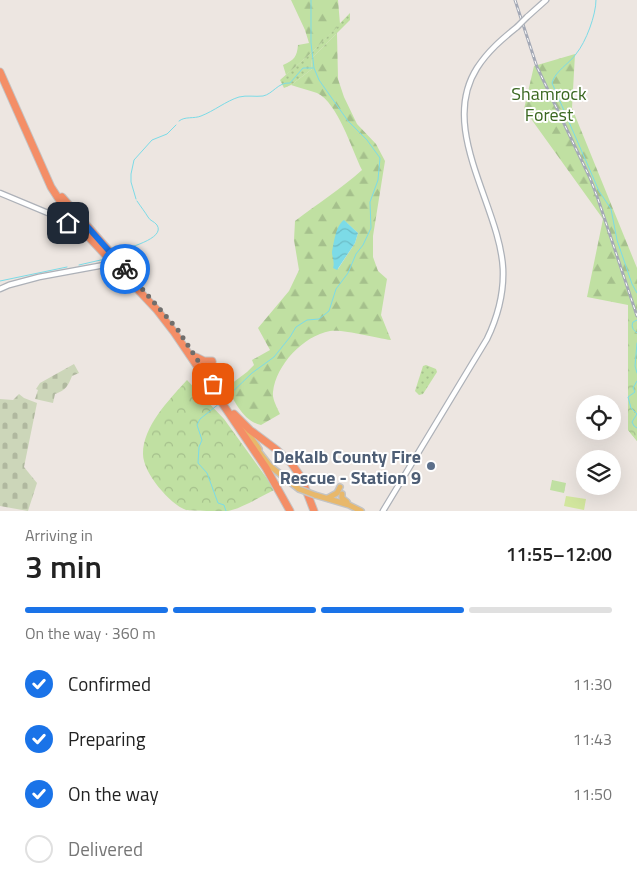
<!DOCTYPE html>
<meta charset="utf-8">
<style>
body{margin:0;font-family:"Titillium Web",sans-serif;background:#f2f2f2;color:#222;height:100vh;display:flex;flex-direction:column;font-size:19px;white-space:nowrap}
*{box-sizing:border-box;margin:0}
p{font-size:16px;color:#767676}
.icon{flex:none;width:28px;height:28px;fill:none;stroke:currentColor;stroke-width:2;stroke-linecap:round;stroke-linejoin:round}
.map{position:relative;height:511px;overflow:hidden}
.panel{display:flex;flex-direction:column;background:#fff;flex:1}
.panel>*{flex:none}
.tools{position:absolute;left:576px;top:395px;display:grid;gap:10px}
.tools a{display:grid;place-items:center;width:45px;height:45px;border-radius:50%;background:#fff;box-shadow:0 5px 20px #0002;font-size:25px}
.pin{position:absolute;display:grid;place-items:center;width:42px;height:42px;color:#fff;margin:-21px;border-radius:10px;box-shadow:0 2px 8px #0006}
.courier{position:absolute;display:grid;place-items:center;width:50px;height:50px;margin:-25px;border:4px solid #1a73e8;border-radius:50%;background:#fff;color:#222;box-shadow:0 1px 6px #0007}
.head em{font-style:normal;font-weight:600}
.head div{display:flex;flex-direction:column-reverse}
.head{display:flex;align-items:center;justify-content:space-between;height:85px;padding:0 25px}
h1{font-size:32px;font-weight:600;line-height:38px}
.bar{display:grid;grid-template-columns:repeat(4,1fr);gap:8px 5px;align-content:center;height:60px;padding:0 25px}
.bar i{height:6px;border-radius:4px;background:#e0e0e0}
.bar .selected{background:#1a73e8}
.bar p{grid-column:span 4}
ol{padding:0 25px;list-style:none}
li{display:flex;align-items:center;gap:15px;height:55px}
li p{margin-inline-start:auto}
li .icon{padding:5px;border-radius:50%;background:#1a73e8;color:#fff;stroke-width:4}
li:last-child{color:#767676}
li i{width:28px;height:28px;border:2px solid #e0e0e0;border-radius:50%}
.map>svg:first-child{display:block}
</style>
<div class="map">
<svg width="637" height="511" viewBox="0 0 637 511">
<defs>
<pattern id="industrial-furrows" width="10" height="10" patternUnits="userSpaceOnUse" patternTransform="scale(1.25)"><rect width="10" height="10" fill="#e1e1e7"/><path d="M-1 1l2-2M0 10L10 0M9 11l2-2" fill="none" stroke="#c1c1c6"/></pattern>
<pattern id="grass-dots" width="8" height="8" patternUnits="userSpaceOnUse" patternTransform="scale(1.25)"><rect width="8" height="8" fill="#c0e0a2"/><path d="M2 2h.1M6 6h.1" fill="none" stroke="#a5c08c" stroke-width="1.8" stroke-linecap="round"/></pattern>
<pattern id="forest-firs" width="22" height="20" patternUnits="userSpaceOnUse" patternTransform="scale(1.25)"><rect width="22" height="20" fill="#c0e0a2"/><path d="M5 1l3.5 6h-7zM16 11l3.5 6h-7z" fill="#a5c08c"/></pattern>
<pattern id="cemetery-stones" width="16" height="16" patternUnits="userSpaceOnUse" patternTransform="scale(1.25)"><rect width="16" height="16" fill="#ccd6b9"/><path d="M2 7V4a2 2 0 0 1 4 0v3zM10 15v-3a2 2 0 0 1 4 0v3z" fill="#b0b89f"/></pattern>
<pattern id="park-crowns" width="20" height="18" patternUnits="userSpaceOnUse" patternTransform="scale(1.25)"><rect width="20" height="18" fill="#c0e0a2"/><path d="M2 6a3 3 0 1 1 6 0M12 15a3 3 0 1 1 6 0" fill="none" stroke="#a5c08c"/></pattern>
<pattern id="water-waves" width="16" height="10" patternUnits="userSpaceOnUse" patternTransform="scale(1.25)"><rect width="16" height="10" fill="#7cdbe7"/><path d="M0 5q4-4 8 0t8 0" fill="none" stroke="#6cbcc6"/></pattern>
</defs>
<rect width="100%" height="100%" fill="#ede6e1"/>
<path fill="url(#industrial-furrows)" d="M 133,253 L 138,261 L 140,270 L 135,274 L 124,262 Z"/>
<g fill="url(#grass-dots)">
<path d="M 350,13 L 350,20 L 311,59 L 312,69 L 291,85 L 284,88 L 280,80 L 311,53 Z"/>
<path d="M 426,365 L 436,369 L 437,372 L 423,394 L 419,395 L 415,391 L 423,366 Z"/>
</g>
<g fill="url(#forest-firs)" fill-rule="evenodd">
<path d="M 291,0 L 338,0 L 340,24 L 311,53 L 286,75 L 283,65 C 294,60 297,57 298,45 L 309,43 L 305,30 Z"/>
<path d="M 337,33 L 338,79 L 344,97 L 357,124 L 376,144 L 385,161 L 373,236 L 373,257 L 378,271 L 387,279 L 381,315 L 391,340 C 375,338 344,329 330,331 C 303,336 276,365 273,392 C 272,399 277,407 280,414 L 261,425 C 244,422 234,401 227,387 L 247,372 L 254,365 L 252,360 L 270,350 L 258,328 L 289,291 L 299,270 L 294,240 L 295,221 C 317,204 341,189 362,170 C 352,150 338,103 317,93 C 309,90 299,88 291,85 L 312,69 L 311,59 ZM 347,223 L 358,233 L 355,243 L 338,269 C 328,249 334,240 347,223 Z"/>
<path d="M 575,54 L 572,108 L 637,268 L 637,441 L 628,430 L 628,305 L 587,297 L 603,219 L 524,109 L 534,66 Z"/>
</g>
<g fill="url(#cemetery-stones)">
<path d="M 74,364 L 79,373 L 72,376 C 68,386 66,390 55,394 L 53,403 L 35,399 L 38,390 L 36,389 L 40,383 Z"/>
<path d="M 19,394 L 24,398 L 37,403 L 24,467 L 37,483 L 28,511 L 0,506 L 0,399 L 13,400 Z"/>
</g>
<g fill="url(#park-crowns)">
<path d="M 628,377 L 637,377 L 637,441 L 628,430 Z"/>
<path d="M 187,380 L 224,419 L 268,480 L 274,490 C 262,496 240,509 228,511 C 221,511 192,511 186,510 C 170,504 143,473 143,454 C 143,426 169,400 187,380 Z"/>
<path d="M 552,480 L 566,483 L 564,493 L 550,490 Z"/>
</g>
<path fill="#d2e69e" d="M 566,496 L 586,499 L 584,510 L 564,506 Z"/>
<path fill="url(#water-waves)" d="M 344,220 L 358,233 L 355,243 L 337,270 L 333,268 C 335,262 332,257 332,252 C 334,242 336,225 344,220 Z"/>
<g fill="none" stroke-linecap="round" stroke-linejoin="round">
<g stroke="#7cdbe7" stroke-width="1">
<path d="M 596,0 C 596,15 586,42 576,54 C 569,64 555,71 552,83 L 599,191 L 611,209 L 617,240 L 632,284 L 637,293"/>
<path d="M 179,121 C 185,116 194,119 201,116 C 214,111 226,101 239,97 C 247,95 255,97 263,96 C 273,94 278,82 290,83 L 303,68 L 313,68"/>
<path d="M 136,199 L 131,182 L 131,174 L 134,160 L 152,140 L 167,134 L 176,125"/>
<path d="M 117,252 C 126,248 166,239 157,225 C 154,221 150,221 148,217 C 145,212 141,207 137,201"/>
<path d="M 79,265 L 105,259"/>
<path d="M 0,281 L 67,267"/>
<path d="M 637,320 L 633,322 C 631,327 633,330 637,333"/>
<path d="M 637,343 L 635,366 L 637,373"/>
<path d="M 637,381 L 633,388 L 635,392 L 628,397 L 631,408 L 637,414 L 632,422 L 634,426 L 637,428"/>
<path d="M 223,401 L 252,373 L 274,357 L 290,337 L 296,327 L 307,320 L 319,319 L 329,311 L 336,289 L 348,273 L 356,254 L 363,245 L 371,228 L 370,202 L 378,180 L 380,158 L 367,140 L 348,121 L 319,80 L 314,68 L 311,43 L 311,0"/>
<path d="M 220,403 L 200,419 L 197,425 L 202,440 L 199,447 L 198,463 L 207,473 L 218,503 L 224,505 L 226,511"/>
</g>
<defs>
<g id="secondary">
<path d="M 527,17 L 546,0"/>
<path d="M 0,193 L 60,218 L 79,229"/>
<path d="M 0,289 L 9,285 L 39,277 L 115,263"/>
<path d="M 383,511 L 487,339 C 498,316 504,294 503,269 C 500,206 438,129 477,68 C 488,51 502,39 517,27"/>
</g>
<g id="primary">
<path d="M 244,427 L 259,449"/>
<path d="M 256,448 L 270,466 L 299,489"/>
<path d="M 342,494 L 342,498 L 347,502"/>
<path d="M 315,495 L 349,505 L 361,511"/>
<path d="M 328,498 L 337,493 L 340,487"/>
</g>
<g id="highway">
<path d="M 0,72 L 51,187 L 64,207 L 83,231 L 157,310 L 174,332 L 266,468 L 290,511"/>
<path d="M 62,197 L 118,261"/>
<path d="M 196,357 L 204,361 L 212,361"/>
<path d="M 207,375 L 207,366 L 212,362"/>
<path d="M 234,414 L 250,430 L 277,450 L 291,463 L 301,477 L 314,511"/>
</g>
</defs>
<use href="#secondary" stroke="#adb1b8" stroke-width="7"/>
<use href="#primary" stroke="#c4c4c4" stroke-width="8"/>
<use href="#highway" stroke="#c4c4c4" stroke-width="9"/>
<use href="#secondary" stroke="#fff" stroke-width="4.5"/>
<use href="#primary" stroke="#e8b86b" stroke-width="5"/>
<use href="#highway" stroke="#f48e66" stroke-width="7"/>
<defs>
<path id="rail" d="M 515,0 L 537,67 L 590,178 L 598,199 L 637,316"/>
</defs>
<use href="#rail" stroke="#a4a9b6" stroke-width="3"/>
<use href="#rail" stroke="#fff" stroke-width="1" stroke-dasharray="4" stroke-linecap="butt"/>
<defs>
<path id="secondary-bridge" d="M 517,27 L 527,17"/>
<path id="primary-bridge" d="M 299,489 L 315,495"/>
</defs>
<use href="#secondary-bridge" stroke="#adb1b8" stroke-width="7" stroke-linecap="butt"/>
<use href="#primary-bridge" stroke="#c4c4c4" stroke-width="8" stroke-linecap="butt"/>
<use href="#secondary-bridge" stroke="#fff" stroke-width="4.5"/>
<use href="#primary-bridge" stroke="#e8b86b" stroke-width="5"/>
</g>
<g fill="none" stroke-linecap="round" stroke-linejoin="round">
<path stroke="#706e6c" stroke-width="5" stroke-dasharray="0 9" d="M 125,269 L 178,330 L 213,384"/>
<path stroke="#1a73e8" stroke-width="6" d="M 68,223 L 60,218 L 73,218 L 78,216 L 125,269"/>
</g>
<circle fill="#5c6f8a" stroke="#fff" stroke-width="2" cx="431" cy="466" r="5"/>
<g text-anchor="middle" dominant-baseline="central" stroke-width="4" stroke-linejoin="round" paint-order="stroke">
<g font-size="18" fill="#3a6720" stroke="#fff">
<text x="549" y="93">Shamrock<tspan x="549" dy="21">Forest</tspan></text>
</g>
<g font-size="18" font-weight="bold" fill="#4e5e75" stroke="#fff" text-anchor="end">
<text x="421" y="456">DeKalb County Fire<tspan x="421" dy="21">Rescue - Station 9</tspan></text>
</g>
</g>
</svg>
<div class="tools">
<a><svg class="icon" aria-label="locate" viewBox="0 0 24 24"><circle cx="12" cy="12" r="6"/><path d="M12 2v4M12 18v4M2 12h4M18 12h4"/></svg></a>
<a><svg class="icon" aria-label="layers" viewBox="0 0 24 24"><path d="M12 4l9 5-9 5-9-5zM3 14l9 5 9-5"/></svg></a>
</div>
<div class="pin" style="left:213px;top:384px;background:#ea580c"><svg class="icon" aria-label="bag" viewBox="0 0 24 24"><path d="M5 8h14l-1 12H6zM9 8a3 3 0 0 1 6 0"/></svg></div>
<div class="pin" style="left:68px;top:223px;background:#1f2937"><svg class="icon" aria-label="home" viewBox="0 0 24 24"><path d="M3 11l9-7 9 7M6 9v11h12V9"/></svg></div>
<div class="courier" style="left:125px;top:269px"><svg class="icon" aria-label="bike" viewBox="0 0 24 24"><circle cx="6" cy="16" r="4"/><circle cx="18" cy="16" r="4"/><path d="M6 16l4-8h5l3 8M10 8l3 8H6M13 5h3"/></svg></div>
</div>
<section class="panel">
<div class="head"><div><h1>3 min</h1><p>Arriving in</p></div><em>11:55–12:00</em></div>
<div class="bar"><i class="selected"></i><i class="selected"></i><i class="selected"></i><i></i><p>On the way · 360 m</p></div>
<ol>
<li><svg class="icon" aria-label="check" viewBox="0 0 24 24"><path d="M5 12l5 5 9-10"/></svg>Confirmed<p>11:30</p></li>
<li><svg class="icon" aria-label="check" viewBox="0 0 24 24"><path d="M5 12l5 5 9-10"/></svg>Preparing<p>11:43</p></li>
<li><svg class="icon" aria-label="check" viewBox="0 0 24 24"><path d="M5 12l5 5 9-10"/></svg>On the way<p>11:50</p></li>
<li><i></i>Delivered</li>
</ol>
</section>
